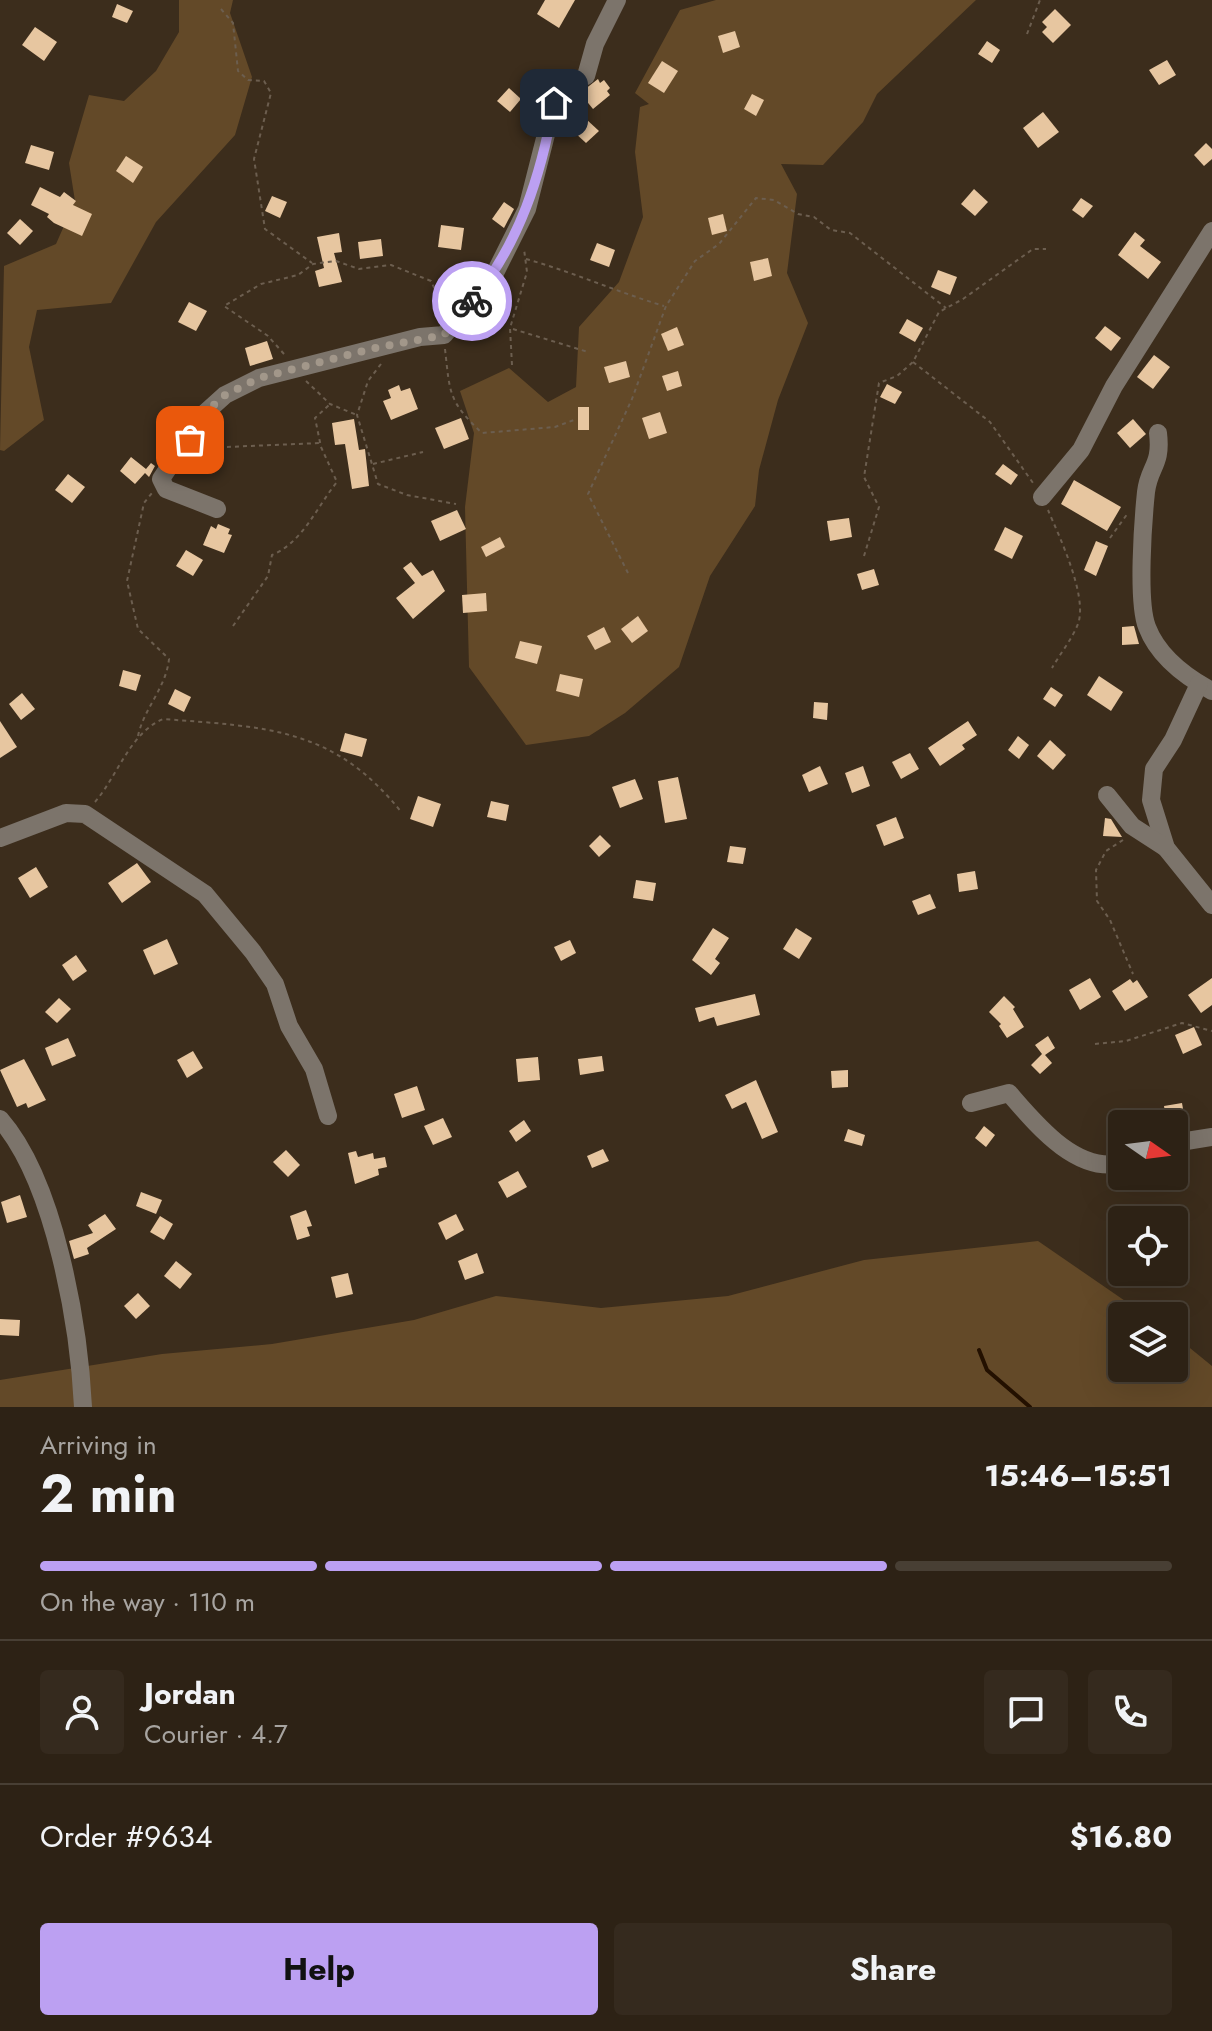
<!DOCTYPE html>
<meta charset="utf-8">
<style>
body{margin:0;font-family:Jost,sans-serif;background:#352a1e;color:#f1f3f6;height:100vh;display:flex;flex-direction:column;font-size:30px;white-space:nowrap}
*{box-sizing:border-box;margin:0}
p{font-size:26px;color:#a7a4a0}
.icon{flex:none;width:44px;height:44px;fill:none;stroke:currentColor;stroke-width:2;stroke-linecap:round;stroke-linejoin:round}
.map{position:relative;height:1407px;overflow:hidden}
.panel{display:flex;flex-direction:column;background:#2d2215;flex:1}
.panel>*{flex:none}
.needle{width:52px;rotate:104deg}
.tools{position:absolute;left:1108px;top:1110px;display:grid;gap:16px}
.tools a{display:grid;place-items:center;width:80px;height:80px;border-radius:8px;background:#2d2215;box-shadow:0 8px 32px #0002,0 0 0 2px #483f34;font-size:40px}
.pin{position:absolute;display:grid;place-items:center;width:68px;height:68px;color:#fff;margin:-34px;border-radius:16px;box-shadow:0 4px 12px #0006}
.courier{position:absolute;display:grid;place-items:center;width:80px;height:80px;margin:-40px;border:6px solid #bca0f2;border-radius:50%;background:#fff;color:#222;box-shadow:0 2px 10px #0007}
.head em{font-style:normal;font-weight:700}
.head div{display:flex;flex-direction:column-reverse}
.head{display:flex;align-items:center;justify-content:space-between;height:136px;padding:0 40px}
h1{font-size:52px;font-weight:700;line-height:60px}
.bar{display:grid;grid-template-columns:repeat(4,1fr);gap:12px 8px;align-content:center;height:96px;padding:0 40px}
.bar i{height:10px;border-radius:6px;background:#483f34}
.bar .on{background:#bca0f2}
.bar p{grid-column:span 4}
.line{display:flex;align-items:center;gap:20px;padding:0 40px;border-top:2px solid #483f34}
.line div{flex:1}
.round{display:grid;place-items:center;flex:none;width:84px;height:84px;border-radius:8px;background:#352a1e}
.button{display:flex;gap:16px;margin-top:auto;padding:16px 40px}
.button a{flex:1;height:92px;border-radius:8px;background:#bca0f2;color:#111;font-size:32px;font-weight:700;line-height:92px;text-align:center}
.button a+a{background:#352a1e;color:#f1f3f6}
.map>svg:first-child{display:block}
</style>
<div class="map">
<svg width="1212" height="1407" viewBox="0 0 1212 1407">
<rect width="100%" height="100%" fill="#3c2d1c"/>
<g fill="#634928">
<path d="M 179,0 L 233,0 L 230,13 L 252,77 L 235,135 L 156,222 L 111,303 L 37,310 L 29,347 L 44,420 L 4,451 L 0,450 L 4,266 L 56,244 L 75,201 L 69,163 L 89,95 L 124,101 L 156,71 L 179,32 Z"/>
<path d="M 716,0 L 976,0 L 877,94 L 863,122 L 823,165 L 781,164 L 797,194 L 787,273 L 808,323 L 778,400 L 759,470 L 755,506 L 710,576 L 679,667 L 625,713 L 589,736 L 526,745 L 469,667 L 465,507 L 474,433 L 460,391 L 509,368 L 548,402 L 576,387 L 579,327 L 619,282 L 643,217 L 635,152 L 640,107 L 649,104 L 635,93 L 680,10 Z"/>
<path d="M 1038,1241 L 1147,1316 L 1122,1316 L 1122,1368 L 1174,1368 L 1174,1335 L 1212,1366 L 1212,1407 L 0,1407 L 0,1380 L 162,1354 L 272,1344 L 414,1320 L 496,1296 L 601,1308 L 728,1296 L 864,1260 Z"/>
</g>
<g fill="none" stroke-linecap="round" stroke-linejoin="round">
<path stroke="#231000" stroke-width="4" d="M 979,1350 L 987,1370 L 1030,1407"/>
</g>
<g fill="#e7c6a0">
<path d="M 545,0 L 575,0 L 559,28 L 537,14 Z"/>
<path d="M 117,4 L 133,11 L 127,23 L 112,17 Z"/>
<path d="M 1055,9 L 1071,25 L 1053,43 L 1042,32 L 1047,27 L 1042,22 Z"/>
<path d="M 35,27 L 57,42 L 44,61 L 22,45 Z"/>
<path d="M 735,31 L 740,47 L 723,53 L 718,36 Z"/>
<path d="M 987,41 L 1000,50 L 992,63 L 978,54 Z"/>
<path d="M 1167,60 L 1176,75 L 1159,85 L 1149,70 Z"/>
<path d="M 662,61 L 678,71 L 664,93 L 648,83 Z"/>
<path d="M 598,79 L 600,83 L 604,80 L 610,88 L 607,91 L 610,95 L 593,109 L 580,93 Z"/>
<path d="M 509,88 L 521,99 L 510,112 L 497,101 Z"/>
<path d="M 752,94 L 764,100 L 756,116 L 744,109 Z"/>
<path d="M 1043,112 L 1059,132 L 1038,148 L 1023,128 Z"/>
<path d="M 586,119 L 599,131 L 586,143 L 574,132 Z"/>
<path d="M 1206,143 L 1212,149 L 1212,159 L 1204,166 L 1194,155 Z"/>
<path d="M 31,145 L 54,152 L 49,170 L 25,163 Z"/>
<path d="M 126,156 L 143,167 L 133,183 L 116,171 Z"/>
<path d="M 40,187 L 60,197 L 64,192 L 76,201 L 73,205 L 92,214 L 82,236 L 54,223 L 47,217 L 49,214 L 31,205 Z"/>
<path d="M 974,189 L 988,202 L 975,216 L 961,204 Z"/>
<path d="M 272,196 L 287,202 L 280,218 L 265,211 Z"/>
<path d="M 1081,198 L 1093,206 L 1083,218 L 1072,210 Z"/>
<path d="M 504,202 L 514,209 L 504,228 L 492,219 Z"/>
<path d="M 723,214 L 727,231 L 712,235 L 708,218 Z"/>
<path d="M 20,219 L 33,231 L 20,245 L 7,233 Z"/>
<path d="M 441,225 L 464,228 L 461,250 L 438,247 Z"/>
<path d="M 1135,232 L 1145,240 L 1140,246 L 1161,262 L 1148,279 L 1118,255 Z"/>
<path d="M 339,233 L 342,252 L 334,253 L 342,282 L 319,287 L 315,271 L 324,268 L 317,237 Z"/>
<path d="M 381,239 L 383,256 L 360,259 L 358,242 Z"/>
<path d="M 597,243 L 615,250 L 609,267 L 590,260 Z"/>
<path d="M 768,258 L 772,276 L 754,281 L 750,262 Z"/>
<path d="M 457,270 L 472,272 L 465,290 L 454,289 Z"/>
<path d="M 938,270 L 957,277 L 950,295 L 931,287 Z"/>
<path d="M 189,302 L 207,311 L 196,331 L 178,322 Z"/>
<path d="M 907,319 L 923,328 L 915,342 L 899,333 Z"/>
<path d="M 1105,326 L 1121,338 L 1111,351 L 1095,338 Z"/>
<path d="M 677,327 L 684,345 L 668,351 L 661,334 Z"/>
<path d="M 267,341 L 273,359 L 250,366 L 245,348 Z"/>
<path d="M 1154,355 L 1170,367 L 1153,389 L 1137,377 Z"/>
<path d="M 626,361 L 630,377 L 609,383 L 604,367 Z"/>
<path d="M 678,371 L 682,386 L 667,391 L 662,376 Z"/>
<path d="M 887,384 L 902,392 L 895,404 L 880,397 Z"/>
<path d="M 399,385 L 401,391 L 410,388 L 418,409 L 391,420 L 383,401 L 391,398 L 388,390 Z"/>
<rect x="578" y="407" width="11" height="23"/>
<path d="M 660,412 L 667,433 L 649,439 L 642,418 Z"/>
<path d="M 461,418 L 469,439 L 444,449 L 435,428 Z"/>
<path d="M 354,419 L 359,450 L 365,449 L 369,486 L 352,489 L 345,444 L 335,445 L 332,423 Z"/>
<path d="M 1133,419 L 1146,434 L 1130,448 L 1117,433 Z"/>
<path d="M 131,457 L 146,469 L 151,463 L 155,466 L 149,477 L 145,473 L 135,484 L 120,471 Z"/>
<path d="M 1003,464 L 1018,475 L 1011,485 L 995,474 Z"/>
<path d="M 68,474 L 85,487 L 72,503 L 55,490 Z"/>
<path d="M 1074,480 L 1121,507 L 1107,531 L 1061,504 Z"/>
<path d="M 457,510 L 466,529 L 440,541 L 431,521 Z"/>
<path d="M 849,518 L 852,537 L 830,541 L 827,521 Z"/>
<path d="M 218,524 L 230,529 L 228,534 L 232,535 L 224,553 L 203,545 L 211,526 L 216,529 Z"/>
<path d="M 1005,527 L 1023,536 L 1012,559 L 994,550 Z"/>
<path d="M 500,537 L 505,547 L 486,557 L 481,547 Z"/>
<path d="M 1096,541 L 1108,546 L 1096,576 L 1084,570 Z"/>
<path d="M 186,550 L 203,560 L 193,576 L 176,566 Z"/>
<path d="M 411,562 L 422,576 L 433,570 L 445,591 L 413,619 L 396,598 L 415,583 L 403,568 Z"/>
<path d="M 874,569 L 879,585 L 862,590 L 857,574 Z"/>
<path d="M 486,593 L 487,611 L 463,613 L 462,595 Z"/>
<path d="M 638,616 L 648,631 L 632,643 L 621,629 Z"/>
<path d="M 1134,626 L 1139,644 L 1122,645 L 1122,627 Z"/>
<path d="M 604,627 L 611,642 L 595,650 L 587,636 Z"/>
<path d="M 520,641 L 542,646 L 537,664 L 515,658 Z"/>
<path d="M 123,670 L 141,675 L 136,691 L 119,686 Z"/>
<path d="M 560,674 L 583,679 L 579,697 L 556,691 Z"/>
<path d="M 1099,676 L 1123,692 L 1111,711 L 1087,695 Z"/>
<path d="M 1051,687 L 1063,695 L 1055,707 L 1043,699 Z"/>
<path d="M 175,689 L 191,697 L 184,712 L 168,704 Z"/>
<path d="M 22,693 L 35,709 L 21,720 L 9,704 Z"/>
<path d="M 814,702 L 828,703 L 827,720 L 813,718 Z"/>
<path d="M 0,721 L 17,747 L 0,758 Z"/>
<path d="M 968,721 L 977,735 L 962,745 L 965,749 L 940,766 L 928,748 Z"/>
<path d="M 345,733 L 367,739 L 362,757 L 340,751 Z"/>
<path d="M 1018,736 L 1029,745 L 1019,759 L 1008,750 Z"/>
<path d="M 1050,740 L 1066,755 L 1053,770 L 1037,756 Z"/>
<path d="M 910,753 L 919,769 L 901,779 L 892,762 Z"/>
<path d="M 820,766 L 828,784 L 809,792 L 802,775 Z"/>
<path d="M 863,766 L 870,786 L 852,793 L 845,773 Z"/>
<path d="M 678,777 L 687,819 L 665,823 L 658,781 Z"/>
<path d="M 635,779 L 643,799 L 620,808 L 612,787 Z"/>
<path d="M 418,796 L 441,804 L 433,827 L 410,819 Z"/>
<path d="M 491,801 L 509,805 L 506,821 L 487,817 Z"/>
<path d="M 896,817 L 904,838 L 884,846 L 876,825 Z"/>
<path d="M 1105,818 L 1111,819 L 1122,837 L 1103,836 Z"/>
<path d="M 600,835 L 611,846 L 599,857 L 589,846 Z"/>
<path d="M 730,846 L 746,848 L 743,864 L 727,862 Z"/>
<path d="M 137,863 L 151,882 L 122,903 L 108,883 Z"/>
<path d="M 36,867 L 48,887 L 30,898 L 18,878 Z"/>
<path d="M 975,871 L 978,889 L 959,892 L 957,874 Z"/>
<path d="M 636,880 L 656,883 L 653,901 L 633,898 Z"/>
<path d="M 930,894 L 936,908 L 918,915 L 912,901 Z"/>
<path d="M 713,928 L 729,938 L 715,959 L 720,963 L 711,975 L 692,960 Z"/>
<path d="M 796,928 L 812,938 L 799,959 L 783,949 Z"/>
<path d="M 167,939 L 178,964 L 154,975 L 143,950 Z"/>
<path d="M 570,940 L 576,953 L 561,961 L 554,947 Z"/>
<path d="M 76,955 L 87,971 L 73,981 L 62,965 Z"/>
<path d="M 1090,978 L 1101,997 L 1080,1010 L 1069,990 Z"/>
<path d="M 1212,978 L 1212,1005 L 1201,1013 L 1188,995 Z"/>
<path d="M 1130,979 L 1133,983 L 1137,980 L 1148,997 L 1125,1011 L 1112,991 Z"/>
<path d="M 755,994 L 760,1015 L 717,1026 L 714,1017 L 699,1022 L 695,1008 Z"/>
<path d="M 1004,996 L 1015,1007 L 1013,1009 L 1024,1027 L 1007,1038 L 999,1026 L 1001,1024 L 989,1012 Z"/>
<path d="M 59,998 L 71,1009 L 57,1023 L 45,1012 Z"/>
<path d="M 1194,1027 L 1202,1045 L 1183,1054 L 1175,1035 Z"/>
<path d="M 1048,1036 L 1055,1048 L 1045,1055 L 1052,1063 L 1040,1074 L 1031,1065 L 1042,1054 L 1035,1045 Z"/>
<path d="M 68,1038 L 76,1056 L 52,1066 L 45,1048 Z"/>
<path d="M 193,1051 L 203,1068 L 187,1078 L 177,1060 Z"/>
<path d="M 602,1056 L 604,1071 L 580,1075 L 578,1059 Z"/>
<path d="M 538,1057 L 540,1080 L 518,1082 L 516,1059 Z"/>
<path d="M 24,1059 L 46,1100 L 28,1108 L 26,1103 L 17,1107 L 0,1070 Z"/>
<path d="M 848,1070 L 848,1087 L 832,1088 L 831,1071 Z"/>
<path d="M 756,1080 L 778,1132 L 762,1139 L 746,1102 L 732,1109 L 725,1095 Z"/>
<path d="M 417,1086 L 425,1110 L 402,1118 L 394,1094 Z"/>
<path d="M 1182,1103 L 1186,1126 L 1174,1128 L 1174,1124 L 1167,1124 L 1164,1106 Z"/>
<path d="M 443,1118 L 452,1137 L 433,1145 L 424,1126 Z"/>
<path d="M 524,1120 L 531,1131 L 516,1142 L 509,1131 Z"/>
<path d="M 984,1126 L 995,1135 L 986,1147 L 975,1138 Z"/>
<path d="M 848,1129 L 865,1135 L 862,1146 L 844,1141 Z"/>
<path d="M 603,1149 L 609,1161 L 592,1168 L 587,1156 Z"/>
<path d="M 286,1150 L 300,1165 L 288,1177 L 273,1162 Z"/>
<path d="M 356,1151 L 358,1157 L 373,1153 L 374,1159 L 385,1157 L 387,1167 L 378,1169 L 379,1175 L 355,1184 L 348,1153 Z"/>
<path d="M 518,1171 L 527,1187 L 507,1198 L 498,1182 Z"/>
<path d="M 141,1192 L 162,1200 L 156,1214 L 136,1206 Z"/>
<path d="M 20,1195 L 27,1217 L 7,1223 L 1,1202 Z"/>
<path d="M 306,1210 L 312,1226 L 307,1227 L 310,1236 L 297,1240 L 290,1216 Z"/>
<path d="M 105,1214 L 116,1229 L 87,1248 L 89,1254 L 74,1259 L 69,1241 L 93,1233 L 88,1225 Z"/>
<path d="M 456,1214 L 464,1230 L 446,1240 L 438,1223 Z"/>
<path d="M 160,1216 L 173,1224 L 164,1240 L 150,1232 Z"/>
<path d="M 477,1253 L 484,1273 L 465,1280 L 458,1261 Z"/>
<path d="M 176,1261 L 192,1274 L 180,1289 L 164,1276 Z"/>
<path d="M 348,1273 L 353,1294 L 336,1298 L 331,1277 Z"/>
<path d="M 138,1293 L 150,1306 L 136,1319 L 124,1306 Z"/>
<path d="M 0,1319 L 20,1320 L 19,1336 L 0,1335 Z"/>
</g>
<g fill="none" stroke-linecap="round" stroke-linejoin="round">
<g stroke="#6c5e4f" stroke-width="2" stroke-dasharray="4 4" stroke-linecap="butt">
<path d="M 221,9 L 233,23 L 238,71 L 248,80 L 264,81 L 271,93 L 254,159 L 265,229 L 312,263"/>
<path d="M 1027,34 L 1040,0"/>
<path d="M 526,259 C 573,272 617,292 664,306"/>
<path d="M 513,329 L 588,352"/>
<path d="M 445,349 C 450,393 448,401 482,433 L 555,427 L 574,420"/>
<path d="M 284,354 L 268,336 L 224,306 L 261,284 L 298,275 L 313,264 L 336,261 L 359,269 L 391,265 L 431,281 L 444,310"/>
<path d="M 913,362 L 990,422 L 1033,483"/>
<path d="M 381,364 L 368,381 L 357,415 L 378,484 L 407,495 L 456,504"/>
<path d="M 512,365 L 510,328 L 527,272 L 524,249"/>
<path d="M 306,381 L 330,404 L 357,415"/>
<path d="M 203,448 L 320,443"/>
<path d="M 373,464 L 423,452"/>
<path d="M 1048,510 C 1059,536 1088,596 1078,624 C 1072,639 1060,654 1052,668"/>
<path d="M 1110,538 L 1128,513"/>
<path d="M 864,556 L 879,507 L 864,477 L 879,383 L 897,376 L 913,362 L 939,312 L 963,299 L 1033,249 L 1046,249"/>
<path d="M 628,573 L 588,494 L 632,399 L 666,306 L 695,261 L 719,244 L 756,198 L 774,200 L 798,214 L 814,217 L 831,230 L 850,233 L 946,308"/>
<path d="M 233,626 L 268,576 L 272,555 C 303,542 316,508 337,482 L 321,447 L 315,418 L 329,405"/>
<path d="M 138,736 C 144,708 166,688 169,659 L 138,629 L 127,581 L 144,503 L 152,493"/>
<path d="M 95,802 C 118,775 130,733 163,719 C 266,727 334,727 402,813"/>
<path d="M 1123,840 L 1106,851 L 1096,870 L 1097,901 L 1110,920 L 1133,974"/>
<path d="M 1095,1044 L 1126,1041 L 1182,1023 L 1212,1031"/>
</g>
<g stroke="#7c746b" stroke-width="18">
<path d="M 1158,433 C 1162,466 1149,466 1146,492 C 1143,521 1137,602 1147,627 C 1158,656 1186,677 1212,691"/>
<path d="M 1042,497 L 1081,450 L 1114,386 L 1212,231"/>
<path d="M 217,509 L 166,489 L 161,479 L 205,413 L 225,395 L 259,378 L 420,337 L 444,335 L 495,273 L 527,209 L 554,103 L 564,87 L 586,76 L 595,44 L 617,0"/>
<path d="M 1199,684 L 1173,740 L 1154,769 L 1151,800 L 1166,848 L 1212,905"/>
<path d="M 1107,795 L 1132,826 L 1166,848"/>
<path d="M 0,838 L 66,813 L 85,814 L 205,894 L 253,952 L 275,984 L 289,1026 L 314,1069 L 328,1116"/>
<path d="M 971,1103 L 1009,1093 C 1036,1124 1076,1174 1122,1163"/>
<path d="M 0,1119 C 55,1182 79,1325 83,1407"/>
<path d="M 1174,1143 L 1212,1137"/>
</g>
</g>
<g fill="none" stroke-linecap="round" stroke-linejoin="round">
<path stroke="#a2978a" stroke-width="8" stroke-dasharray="0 14.4" d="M 190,440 L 205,413 L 225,395 L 259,378 L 375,348 L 444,335 L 472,301"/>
<path stroke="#bca0f2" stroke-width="10" d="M 472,301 C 520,243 541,175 554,103"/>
</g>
</svg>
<div class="tools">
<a><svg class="needle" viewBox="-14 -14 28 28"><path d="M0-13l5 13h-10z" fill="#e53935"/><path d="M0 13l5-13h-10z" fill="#a7a4a0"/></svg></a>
<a><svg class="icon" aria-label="locate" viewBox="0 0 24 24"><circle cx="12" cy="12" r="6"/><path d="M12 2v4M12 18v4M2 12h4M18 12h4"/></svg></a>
<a><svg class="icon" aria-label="layers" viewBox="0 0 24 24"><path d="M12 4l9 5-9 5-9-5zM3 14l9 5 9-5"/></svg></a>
</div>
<div class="pin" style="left:190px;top:440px;background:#ea580c"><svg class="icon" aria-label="bag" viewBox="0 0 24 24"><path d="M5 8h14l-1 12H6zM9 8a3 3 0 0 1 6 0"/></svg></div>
<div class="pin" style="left:554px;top:103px;background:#1f2937"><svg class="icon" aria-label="home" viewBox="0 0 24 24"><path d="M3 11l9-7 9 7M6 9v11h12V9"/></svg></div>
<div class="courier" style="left:472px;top:301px"><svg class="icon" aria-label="bike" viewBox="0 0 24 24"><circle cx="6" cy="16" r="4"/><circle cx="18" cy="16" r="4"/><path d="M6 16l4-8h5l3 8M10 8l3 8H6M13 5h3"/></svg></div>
</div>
<section class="panel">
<div class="head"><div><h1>2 min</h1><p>Arriving in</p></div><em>15:46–15:51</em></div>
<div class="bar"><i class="on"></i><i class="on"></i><i class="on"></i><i></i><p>On the way · 110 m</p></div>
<div class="line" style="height:144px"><a class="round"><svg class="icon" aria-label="person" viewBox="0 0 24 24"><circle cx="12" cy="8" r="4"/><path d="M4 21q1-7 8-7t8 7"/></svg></a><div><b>Jordan</b><p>Courier · 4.7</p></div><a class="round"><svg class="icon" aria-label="chat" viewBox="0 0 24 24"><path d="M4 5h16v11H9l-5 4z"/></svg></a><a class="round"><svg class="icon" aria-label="phone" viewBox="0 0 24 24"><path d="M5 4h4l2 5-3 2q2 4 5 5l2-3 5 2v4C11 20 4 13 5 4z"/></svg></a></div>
<div class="line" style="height:104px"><div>Order #9634</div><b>$16.80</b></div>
<div class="button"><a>Help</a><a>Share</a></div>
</section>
